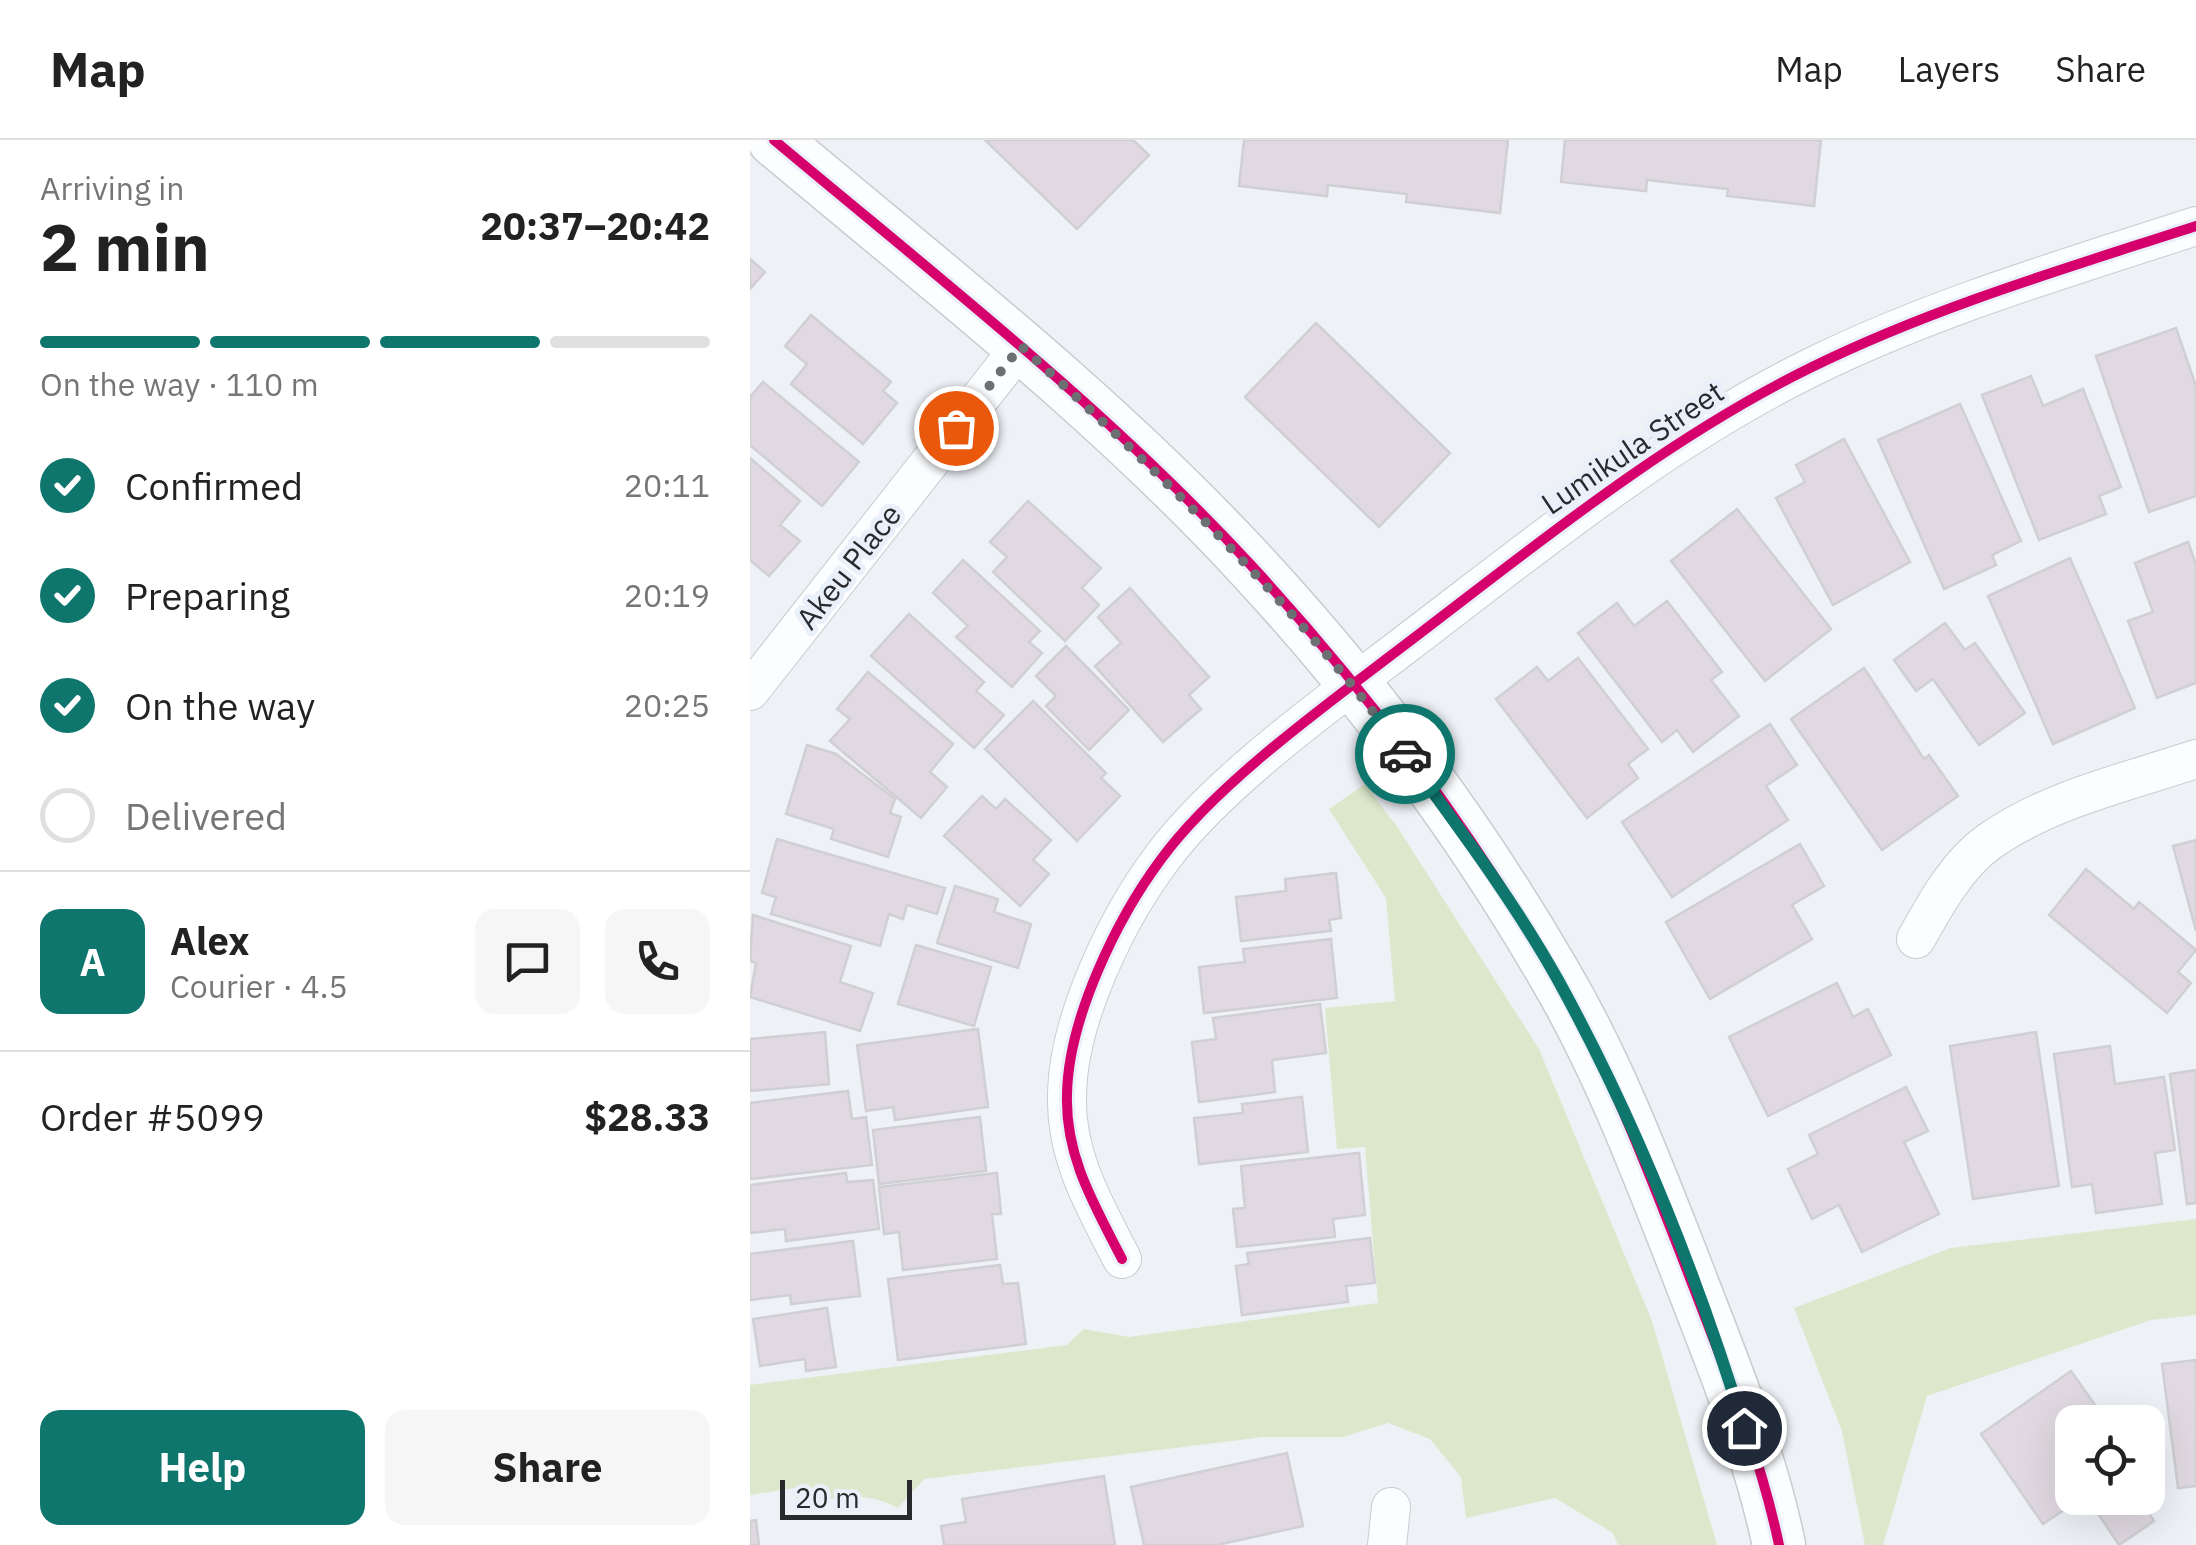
<!DOCTYPE html>
<meta charset="utf-8">
<style>
body{margin:0;font-family:"IBM Plex Sans",sans-serif;background:#f6f6f6;color:#222;height:100vh;display:flex;flex-direction:column;font-size:38px;white-space:nowrap}
*{box-sizing:border-box;margin:0}
p{font-size:32px;color:#767676}
.icon{flex:none;width:55px;height:55px;fill:none;stroke:currentColor;stroke-width:2;stroke-linecap:round;stroke-linejoin:round}
.map{position:relative;flex:1;overflow:hidden}
.details{display:flex;flex-direction:column;background:#fff;width:750px}
.details>*{flex:none}
.tools{position:absolute;left:1305px;top:1265px;display:grid;gap:20px}
.tools a{display:grid;place-items:center;width:110px;height:110px;border-radius:20px;background:#fff;box-shadow:0 10px 40px #0002;font-size:50px}
.scale{position:absolute;left:30px;bottom:25px;width:132px;box-sizing:border-box;padding-left:10px;border:5px solid #282a2d;border-top:0;font-size:28px;line-height:35px;white-space:nowrap;color:#282a2d;-webkit-text-stroke:8px #eaf0f9;paint-order:stroke}
.pin{position:absolute;display:grid;place-items:center;width:85px;height:85px;color:#fff;margin:-42px;border:5px solid #fff;border-radius:50%;box-shadow:0 2px 10px #0007}
.courier{position:absolute;display:grid;place-items:center;width:100px;height:100px;margin:-50px;border:8px solid #0f766e;border-radius:50%;background:#fff;color:#222;box-shadow:0 2px 12px #0007}
.headline em{font-style:normal;font-weight:800}
.headline div{display:flex;flex-direction:column-reverse}
.headline{display:flex;align-items:center;justify-content:space-between;height:170px;padding:0 40px}
h1{font-size:65px;font-weight:800;line-height:75px}
.bar{display:grid;grid-template-columns:repeat(4,1fr);gap:15px 10px;align-content:center;height:120px;padding:0 40px}
.bar i{height:12px;border-radius:8px;background:#e0e0e0}
.bar .active{background:#0f766e}
.bar p{grid-column:span 4}
.line{display:flex;align-items:center;gap:25px;padding:0 40px;border-top:2px solid #e0e0e0}
.line div{flex:1}
.round{display:grid;place-items:center;flex:none;width:105px;height:105px;border-radius:20px;background:#f6f6f6}
ol{padding:0 40px;list-style:none}
li{display:flex;align-items:center;gap:30px;height:110px}
li p{margin-inline-start:auto}
li .icon{padding:10px;border-radius:50%;background:#0f766e;color:#fff;stroke-width:4}
li:last-child{color:#767676}
li i{width:55px;height:55px;border:5px solid #e0e0e0;border-radius:50%}
.cta{display:flex;gap:20px;margin-top:auto;padding:20px 40px}
.cta a{flex:1;height:115px;border-radius:20px;background:#0f766e;color:#fff;font-size:40px;font-weight:800;line-height:115px;text-align:center}
.cta a+a{background:#f6f6f6;color:#222}
header{display:flex;align-items:center;gap:60px;box-sizing:border-box;height:140px;padding:0 50px;background:#fff;border-bottom:2px solid #e0e0e0}
header strong{font-size:48px}
nav{display:flex;gap:55px;margin-inline-start:auto;font-size:35px}
main{display:flex;flex:1;min-height:0}
.map>svg:first-child{display:block}
</style>
<header>
<strong>Map</strong>
<nav><a>Map</a><a>Layers</a><a>Share</a></nav>
</header>
<main>
<section class="details">
<div class="headline"><div><h1>2 min</h1><p>Arriving in</p></div><em>20:37–20:42</em></div>
<div class="bar"><i class="active"></i><i class="active"></i><i class="active"></i><i></i><p>On the way · 110 m</p></div>
<ol>
<li><svg class="icon" aria-label="check" viewBox="0 0 24 24"><path d="M5 12l5 5 9-10"/></svg>Confirmed<p>20:11</p></li>
<li><svg class="icon" aria-label="check" viewBox="0 0 24 24"><path d="M5 12l5 5 9-10"/></svg>Preparing<p>20:19</p></li>
<li><svg class="icon" aria-label="check" viewBox="0 0 24 24"><path d="M5 12l5 5 9-10"/></svg>On the way<p>20:25</p></li>
<li><i></i>Delivered</li>
</ol>
<div class="line" style="height:180px"><b class="round" style="background:#0f766e;color:#fff">A</b><div><b>Alex</b><p>Courier · 4.5</p></div><a class="round"><svg class="icon" aria-label="chat" viewBox="0 0 24 24"><path d="M4 5h16v11H9l-5 4z"/></svg></a><a class="round"><svg class="icon" aria-label="phone" viewBox="0 0 24 24"><path d="M5 4h4l2 5-3 2q2 4 5 5l2-3 5 2v4C11 20 4 13 5 4z"/></svg></a></div>
<div class="line" style="height:130px"><div>Order #5099</div><b>$28.33</b></div>
<div class="cta"><a>Help</a><a>Share</a></div>
</section>
<div class="map">
<svg width="1446" height="1405" viewBox="0 0 1446 1405">
<rect width="100%" height="100%" fill="#eef1f6"/>
<g fill="#dce8cc">
<path d="M 615,644 L 648,688 L 789,909 L 902,1181 L 967,1405 L 868,1405 L 863,1393 L 805,1358 L 716,1378 L 711,1337 L 680,1299 L 638,1283 L 593,1297 L 514,1297 L 174,1339 L 148,1368 C 113,1349 85,1358 48,1366 L 45,1348 L 0,1355 L 0,1245 L 317,1205 L 334,1189 L 379,1197 L 628,1163 L 615,1007 L 587,1009 L 575,868 L 645,861 L 636,758 L 579,669 Z"/>
<path d="M 1446,1079 L 1446,1175 L 1401,1180 L 1177,1256 L 1133,1405 L 1115,1405 L 1092,1291 L 1044,1168 L 1201,1108 Z"/>
</g>
<g fill="#e0d9e1" stroke="#d0cfd3" stroke-width="2.5">
<path d="M 235,0 L 383,0 L 399,15 L 327,89 Z"/>
<path d="M 494,0 L 758,0 L 750,73 L 656,62 L 657,54 L 578,45 L 577,56 L 489,46 Z"/>
<path d="M 815,0 L 1071,0 L 1064,66 L 977,56 L 978,49 L 897,40 L 896,51 L 811,42 Z"/>
<path d="M 0,119 L 15,132 L 0,149 Z"/>
<path d="M 61,175 L 141,242 L 133,251 L 147,263 L 113,304 L 41,244 L 57,224 L 35,206 Z"/>
<path d="M 566,183 L 700,313 L 629,387 L 495,257 Z"/>
<path d="M 1426,188 L 1446,246 L 1446,356 L 1399,372 L 1346,216 Z"/>
<path d="M 1281,236 L 1293,266 L 1333,249 L 1371,347 L 1349,356 L 1356,374 L 1289,400 L 1232,255 Z"/>
<path d="M 13,242 L 109,322 L 72,366 L 0,305 L 0,257 Z"/>
<path d="M 1210,264 L 1271,401 L 1242,415 L 1246,425 L 1194,449 L 1128,300 Z"/>
<path d="M 1094,299 L 1160,422 L 1083,465 L 1026,358 L 1055,342 L 1046,325 Z"/>
<path d="M 0,318 L 50,361 L 30,385 L 50,401 L 19,436 L 0,420 Z"/>
<path d="M 278,361 L 351,428 L 332,448 L 349,465 L 315,501 L 243,432 L 257,417 L 240,402 Z"/>
<path d="M 987,369 L 1081,489 L 1015,541 L 921,421 Z"/>
<path d="M 1438,402 L 1446,424 L 1446,543 L 1407,558 L 1378,481 L 1403,472 L 1385,423 Z"/>
<path d="M 1320,418 L 1385,568 L 1303,604 L 1238,456 Z"/>
<path d="M 213,420 L 290,491 L 279,502 L 292,513 L 262,547 L 206,497 L 218,486 L 183,453 Z"/>
<path d="M 380,448 L 459,537 L 439,555 L 451,569 L 413,602 L 345,526 L 371,503 L 348,477 Z"/>
<path d="M 917,461 L 972,532 L 961,540 L 989,576 L 943,612 L 927,590 L 912,602 L 828,493 L 867,463 L 884,486 Z"/>
<path d="M 159,474 L 234,542 L 226,551 L 254,575 L 224,608 L 121,516 Z"/>
<path d="M 1195,483 L 1215,510 L 1225,503 L 1275,573 L 1229,605 L 1183,539 L 1166,551 L 1144,520 Z"/>
<path d="M 316,506 L 379,570 L 339,610 L 296,566 L 306,556 L 286,536 Z"/>
<path d="M 828,518 L 898,609 L 878,624 L 888,638 L 837,678 L 746,559 L 787,527 L 798,541 Z"/>
<path d="M 1114,528 L 1174,619 L 1179,615 L 1208,656 L 1132,710 L 1041,579 Z"/>
<path d="M 118,532 L 203,604 L 180,632 L 197,647 L 171,678 L 80,601 L 100,579 L 87,569 Z"/>
<path d="M 283,561 L 356,633 L 351,638 L 370,656 L 327,701 L 235,609 Z"/>
<path d="M 1020,584 L 1047,625 L 1016,646 L 1038,680 L 922,757 L 872,682 Z"/>
<path d="M 57,605 L 86,614 L 145,659 L 140,673 L 151,677 L 138,717 L 81,699 L 84,689 L 36,674 Z"/>
<path d="M 232,656 L 246,669 L 255,659 L 301,700 L 283,720 L 299,734 L 270,766 L 194,696 Z"/>
<path d="M 27,699 L 195,748 L 187,774 L 157,765 L 153,779 L 139,774 L 130,806 L 21,774 L 26,757 L 12,753 Z"/>
<path d="M 1446,700 L 1446,791 L 1423,706 Z"/>
<path d="M 1050,704 L 1074,746 L 1042,765 L 1062,799 L 960,859 L 916,782 Z"/>
<path d="M 1336,729 L 1384,769 L 1389,762 L 1446,810 L 1428,832 L 1441,843 L 1417,873 L 1299,775 Z"/>
<path d="M 586,733 L 591,778 L 579,780 L 581,791 L 491,801 L 486,757 L 536,751 L 535,739 Z"/>
<path d="M 205,746 L 248,759 L 244,772 L 281,784 L 268,828 L 187,803 Z"/>
<path d="M 3,775 L 101,806 L 90,842 L 123,853 L 110,891 L 0,857 L 6,823 L 0,821 Z"/>
<path d="M 581,799 L 587,858 L 454,873 L 449,827 L 495,822 L 493,809 Z"/>
<path d="M 166,805 L 241,827 L 224,886 L 148,864 Z"/>
<path d="M 1087,843 L 1103,877 L 1118,869 L 1141,915 L 1018,976 L 979,897 Z"/>
<path d="M 570,864 L 576,913 L 522,920 L 525,952 L 449,962 L 442,902 L 466,899 L 463,878 Z"/>
<path d="M 228,889 L 238,967 L 145,980 L 143,967 L 116,971 L 107,905 Z"/>
<path d="M 75,892 L 79,944 L 0,951 L 0,899 Z"/>
<path d="M 1286,892 L 1309,1046 L 1223,1059 L 1200,906 Z"/>
<path d="M 1360,906 L 1365,944 L 1414,937 L 1425,1010 L 1405,1013 L 1412,1064 L 1346,1073 L 1342,1044 L 1322,1047 L 1304,914 Z"/>
<path d="M 1446,930 L 1446,1063 L 1437,1064 L 1420,934 Z"/>
<path d="M 1156,947 L 1178,991 L 1154,1002 L 1189,1074 L 1112,1112 L 1089,1065 L 1062,1079 L 1038,1029 L 1068,1014 L 1059,995 Z"/>
<path d="M 98,951 L 102,979 L 116,977 L 122,1025 L 0,1039 L 0,963 Z"/>
<path d="M 552,957 L 558,1012 L 449,1024 L 444,978 L 493,973 L 492,964 Z"/>
<path d="M 230,977 L 236,1031 L 129,1044 L 123,990 Z"/>
<path d="M 609,1013 L 615,1075 L 583,1079 L 585,1097 L 487,1107 L 483,1069 L 495,1068 L 491,1026 Z"/>
<path d="M 96,1033 L 97,1042 L 123,1040 L 129,1089 L 36,1101 L 35,1089 L 0,1093 L 0,1045 Z"/>
<path d="M 247,1033 L 251,1074 L 242,1074 L 247,1119 L 153,1130 L 149,1092 L 134,1094 L 129,1047 Z"/>
<path d="M 620,1098 L 625,1143 L 596,1146 L 598,1162 L 492,1175 L 486,1126 L 499,1124 L 497,1113 Z"/>
<path d="M 103,1101 L 110,1156 L 41,1164 L 40,1155 L 0,1160 L 0,1114 Z"/>
<path d="M 250,1125 L 253,1144 L 268,1143 L 276,1204 L 148,1220 L 138,1139 Z"/>
<path d="M 77,1168 L 86,1227 L 56,1231 L 55,1219 L 10,1226 L 3,1179 Z"/>
<path d="M 1446,1220 L 1446,1346 L 1428,1348 L 1412,1224 Z"/>
<path d="M 1321,1231 L 1357,1282 L 1322,1282 L 1322,1358 L 1332,1358 L 1293,1384 L 1231,1294 Z"/>
<path d="M 537,1313 L 553,1386 L 467,1405 L 394,1405 L 381,1347 Z"/>
<path d="M 354,1336 L 365,1405 L 194,1405 L 191,1386 L 216,1382 L 212,1359 Z"/>
<path d="M 1362,1358 L 1389,1358 L 1404,1381 L 1369,1405 L 1345,1369 Z"/>
<path d="M 6,1380 L 9,1405 L 0,1405 L 0,1381 Z"/>
</g>
<g fill="none" stroke-linecap="round" stroke-linejoin="round">
<defs>
<g id="street">
<path d="M 0,551 L 271,206"/>
<path d="M 1166,799 C 1185,765 1207,724 1240,701 C 1300,659 1377,642 1446,619"/>
<path d="M 372,1119 C 345,1066 315,1017 317,955 C 318,879 367,778 412,718 C 468,642 580,562 656,504 C 786,405 915,299 1062,227 C 1184,167 1317,128 1446,86"/>
<path d="M 637,1405 L 641,1367"/>
</g>
<path id="secondary" d="M 24,0 C 186,136 356,268 500,424 C 615,548 721,690 806,837 C 858,926 895,1023 933,1120 C 968,1212 1009,1308 1029,1405"/>
</defs>
<use href="#street" stroke="#c9cbcf" stroke-width="40"/>
<use href="#secondary" stroke="#c9cbcf" stroke-width="55"/>
<use href="#street" stroke="#fcfdfe" stroke-width="38"/>
<use href="#secondary" stroke="#fcfdfe" stroke-width="52"/>
<defs>
<g id="cycleway">
<path d="M 24,0 C 186,136 356,268 500,424 C 615,548 721,690 806,837 C 858,926 895,1023 933,1120 C 968,1212 1009,1308 1029,1405"/>
<path d="M 372,1119 C 345,1066 315,1017 317,955 C 318,879 367,778 412,718 C 468,642 580,562 656,504 C 786,405 915,299 1062,227 C 1184,167 1317,128 1446,86"/>
</g>
</defs>
<use href="#cycleway" stroke="#eaf0f9" stroke-width="16"/>
<use href="#cycleway" stroke="#d6006c" stroke-width="10"/>
</g>
<g fill="none" stroke-linecap="round" stroke-linejoin="round">
<path stroke="#6d7073" stroke-width="10" stroke-dasharray="0 18" d="M 206,288 L 271,206 C 410,333 543,461 655,614"/>
<path stroke="#0f766e" stroke-width="12" d="M 655,614 C 708,687 764,761 808,840 C 885,980 947,1135 994,1288"/>
</g>
<g text-anchor="middle" dominant-baseline="central" stroke-width="10" stroke-linejoin="round" paint-order="stroke">
<g font-size="30" fill="#282a2d" stroke="#eaf0f9">
<text transform="translate(882 307) rotate(-34)">Lumikula Street</text>
<text transform="translate(98 426) rotate(-52)">Akeu Place</text>
</g>
</g>
</svg>
<div class="tools">
<a><svg class="icon" aria-label="locate" viewBox="0 0 24 24"><circle cx="12" cy="12" r="6"/><path d="M12 2v4M12 18v4M2 12h4M18 12h4"/></svg></a>
</div>
<div class="scale">20 m</div>
<div class="pin" style="left:206px;top:288px;background:#ea580c"><svg class="icon" aria-label="bag" viewBox="0 0 24 24"><path d="M5 8h14l-1 12H6zM9 8a3 3 0 0 1 6 0"/></svg></div>
<div class="pin" style="left:994px;top:1288px;background:#1f2937"><svg class="icon" aria-label="home" viewBox="0 0 24 24"><path d="M3 11l9-7 9 7M6 9v11h12V9"/></svg></div>
<div class="courier" style="left:655px;top:614px"><svg class="icon" aria-label="car" viewBox="0 0 24 24"><path d="M5 17H2v-5l4-1 3-4h7l3 4 3 1v5h-3M9 17h6M6 11h13"/><circle cx="7" cy="17" r="2"/><circle cx="17" cy="17" r="2"/></svg></div>
</div>
</main>
